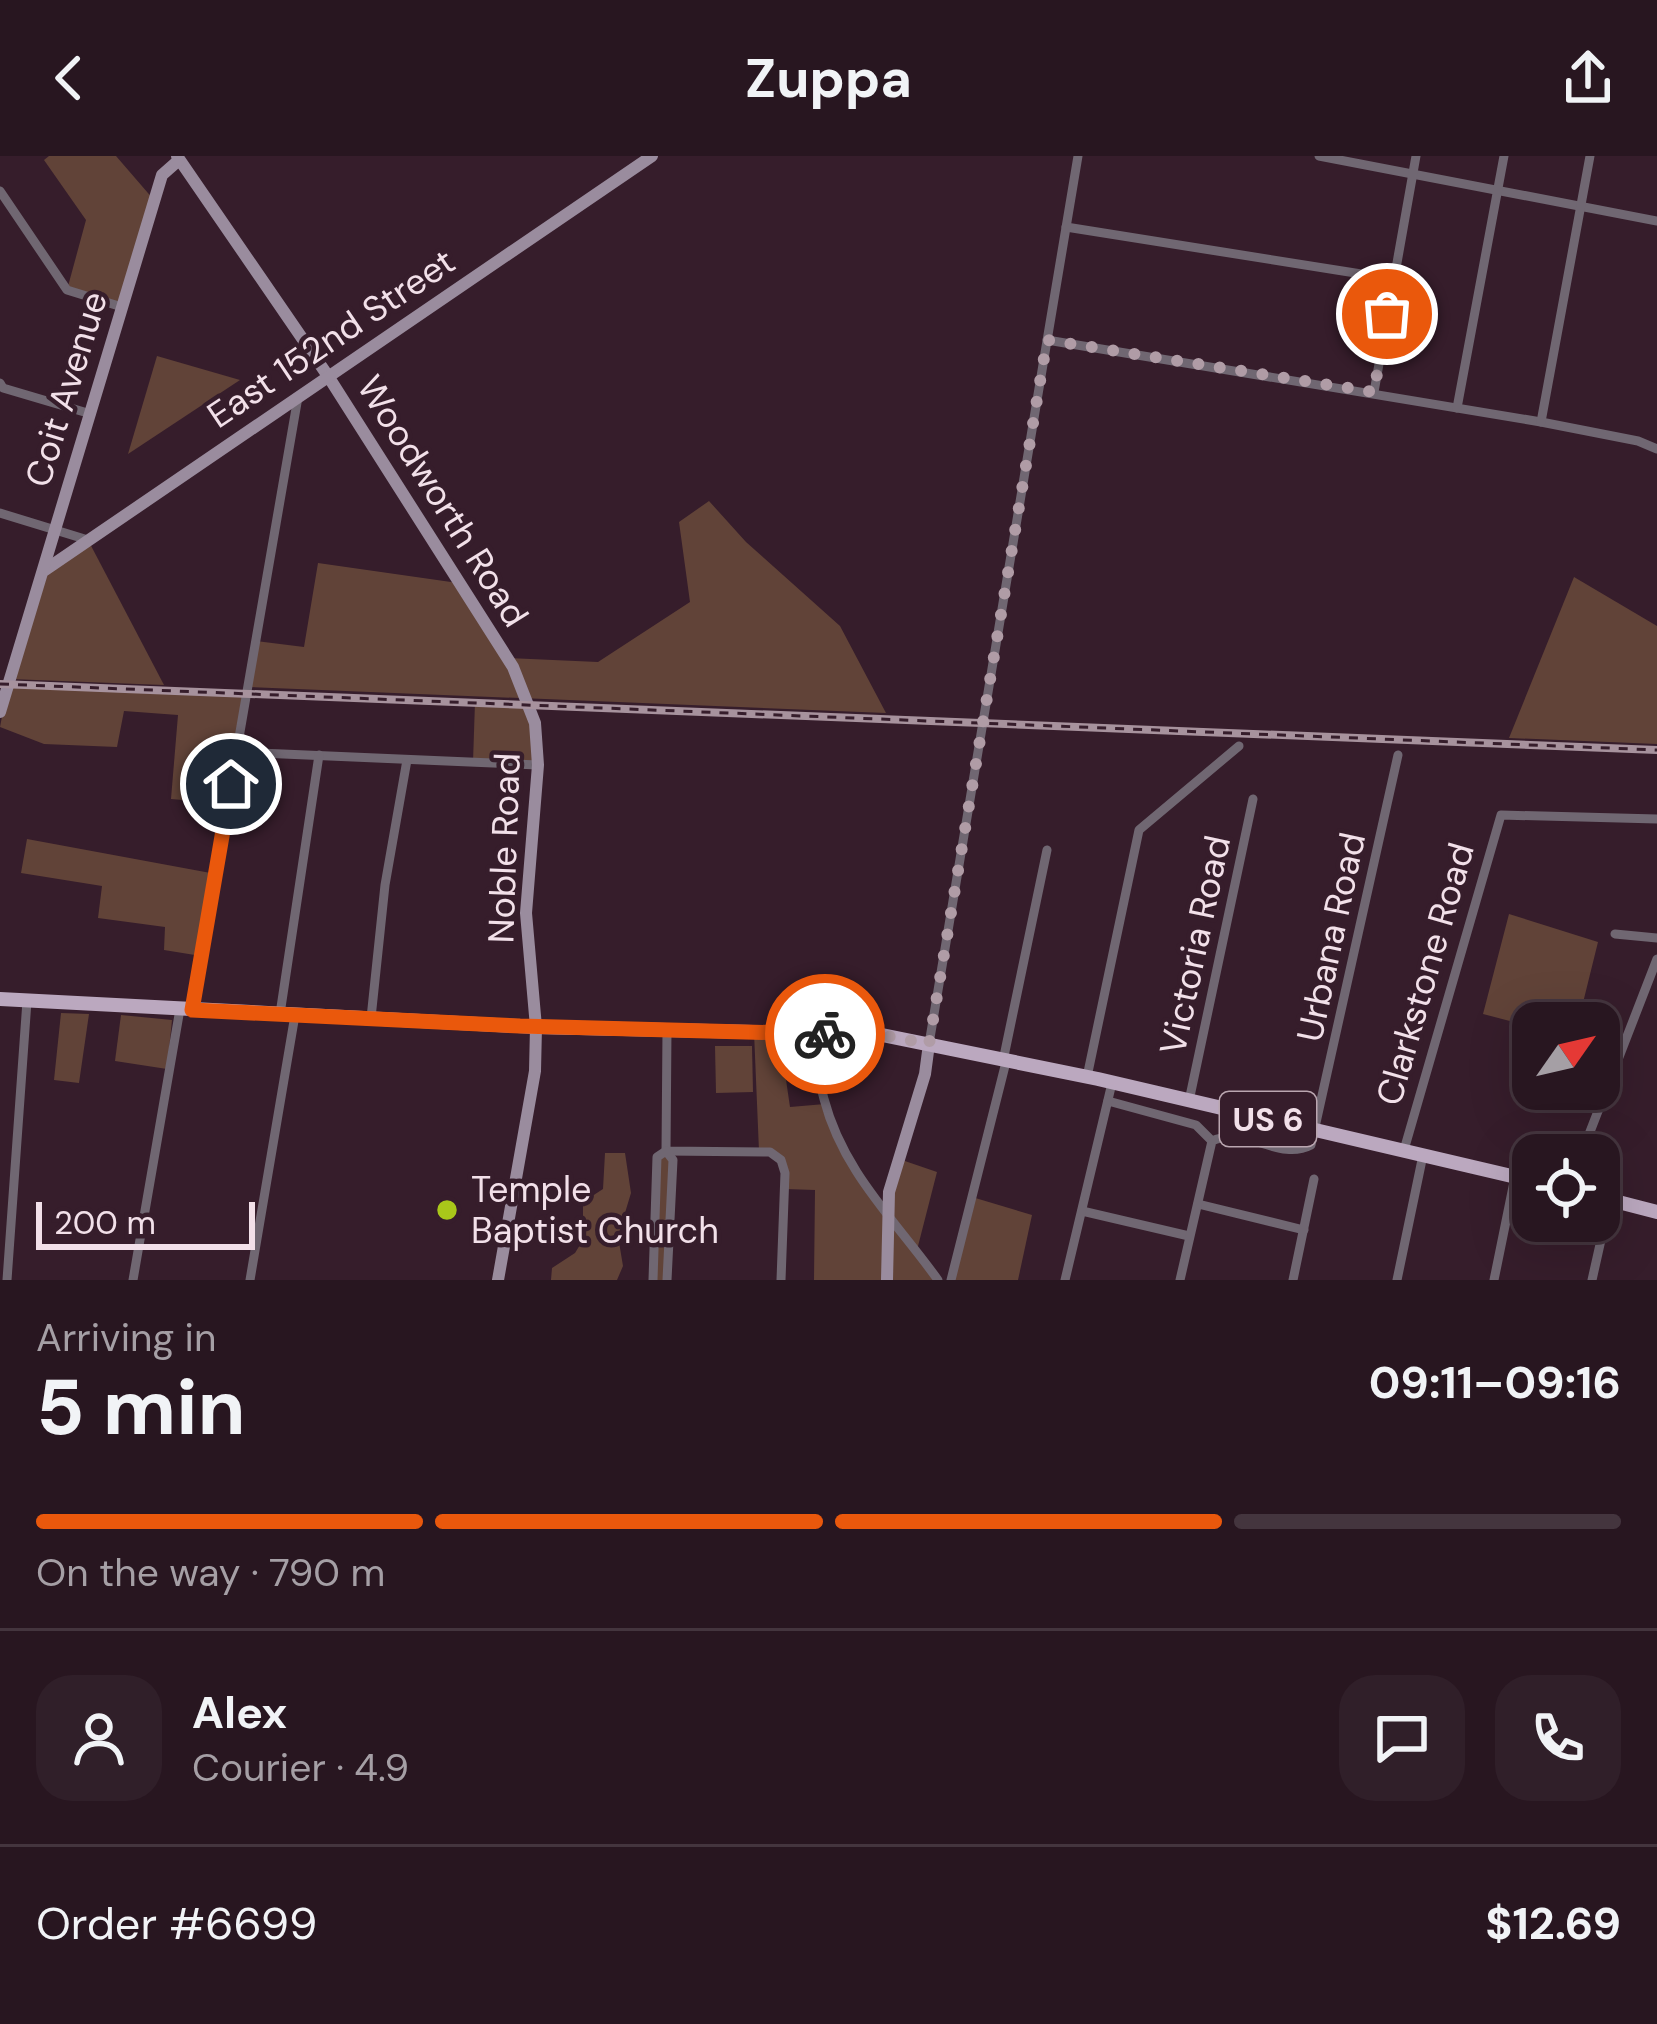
<!DOCTYPE html>
<meta charset="utf-8">
<style>
body{margin:0;font-family:"DM Sans",sans-serif;background:#301f29;color:#f1f3f6;height:100vh;display:flex;flex-direction:column;font-size:45px;white-space:nowrap}
*{box-sizing:border-box;margin:0}
p{font-size:39px;color:#a59fa5}
.icon{flex:none;width:66px;height:66px;fill:none;stroke:currentColor;stroke-width:2;stroke-linecap:round;stroke-linejoin:round}
.map{position:relative;height:1124px;overflow:hidden}
.panel{display:flex;flex-direction:column;background:#281620;flex:1}
.panel>*{flex:none}
.needle{width:78px;rotate:56deg}
.tools{position:absolute;left:1512px;top:846px;display:grid;gap:24px}
.tools a{display:grid;place-items:center;width:108px;height:108px;border-radius:24px;background:#281620;box-shadow:0 12px 48px #0002,0 0 0 3px #44353e;font-size:60px}
.scale{position:absolute;left:36px;bottom:30px;width:219px;box-sizing:border-box;padding-left:12px;border:6px solid #f2e0e9;border-top:0;font-size:33px;line-height:42px;white-space:nowrap;color:#f2e0e9;-webkit-text-stroke:9px #361d2b;paint-order:stroke}
.pin{position:absolute;display:grid;place-items:center;width:102px;height:102px;color:#fff;margin:-51px;border:6px solid #fff;border-radius:50%;box-shadow:0 3px 12px #0007}
.courier{position:absolute;display:grid;place-items:center;width:120px;height:120px;margin:-60px;border:9px solid #ea580c;border-radius:50%;background:#fff;color:#222;box-shadow:0 3px 15px #0007}
.summary em{font-style:normal;font-weight:700}
.summary div{display:flex;flex-direction:column-reverse}
.summary{display:flex;align-items:center;justify-content:space-between;height:204px;padding:0 36px}
h1{font-size:78px;font-weight:700;line-height:90px}
.bar{display:grid;grid-template-columns:repeat(4,1fr);gap:18px 12px;align-content:center;height:144px;padding:0 36px}
.bar i{height:15px;border-radius:9px;background:#44353e}
.bar .selected{background:#ea580c}
.bar p{grid-column:span 4}
.line{display:flex;align-items:center;gap:30px;padding:0 36px;border-top:3px solid #44353e}
.line div{flex:1}
.round{display:grid;place-items:center;flex:none;width:126px;height:126px;border-radius:36px;background:#301f29}
header{display:flex;justify-content:space-between;align-items:center;height:156px;padding:0 36px;background:#281620;font-size:54px;font-weight:700}
.map>svg:first-child{display:block}
</style>
<header><svg class="icon" aria-label="back" viewBox="0 0 24 24"><path d="M15 5l-7 7 7 7"/></svg>Zuppa<svg class="icon" aria-label="share" viewBox="0 0 24 24"><path d="M12 15V3M7 8l5-5 5 5M5 13v7h14v-7"/></svg></header>
<div class="map">
<svg width="1657" height="1124" viewBox="0 0 1657 1124">
<rect width="100%" height="100%" fill="#361d2b"/>
<g fill="#614338">
<path d="M 49,0 L 116,0 L 154,44 L 122,151 L 67,134 L 86,64 L 44,4 Z"/>
<path d="M 157,200 L 240,224 L 128,298 Z"/>
<path d="M 709,345 L 746,386 L 840,470 L 886,557 L 248,531 L 256,485 L 304,491 L 318,407 L 458,427 L 507,502 L 598,506 L 690,446 L 679,366 Z"/>
<path d="M 88,384 L 164,529 L 10,523 L 45,414 Z"/>
<path d="M 1574,421 L 1657,470 L 1657,588 L 1509,582 Z"/>
<path d="M 8,529 L 247,537 L 228,648 L 171,643 L 178,559 L 124,555 L 117,591 L 44,588 L 0,571 Z"/>
<path d="M 475,546 L 529,548 L 538,609 L 473,606 Z"/>
<path d="M 27,683 L 216,718 L 201,800 L 164,794 L 165,771 L 98,762 L 102,730 L 21,717 Z"/>
<path d="M 1509,758 L 1598,786 L 1578,867 L 1533,867 L 1533,871 L 1483,858 Z"/>
<path d="M 61,857 L 89,858 L 79,927 L 54,924 Z"/>
<path d="M 121,859 L 172,864 L 167,913 L 115,905 Z"/>
<path d="M 754,876 L 779,876 L 790,951 L 825,948 L 835,980 L 885,1057 L 899,1003 L 937,1016 L 917,1094 L 938,1124 L 814,1124 L 815,1034 L 785,1033 L 781,1003 L 759,995 Z"/>
<path d="M 715,890 L 752,890 L 753,936 L 716,937 Z"/>
<path d="M 666,995 L 673,1004 L 667,1124 L 653,1124 L 657,1001 Z"/>
<path d="M 605,997 L 625,997 L 631,1037 L 618,1080 L 623,1110 L 617,1124 L 551,1124 L 552,1112 L 575,1097 L 583,1084 L 583,1046 L 603,1033 Z"/>
<path d="M 972,1041 L 1032,1059 L 1018,1124 L 951,1124 Z"/>
</g>
<g fill="none" stroke-linecap="round" stroke-linejoin="round">
<g stroke="#706772" stroke-width="9">
<path d="M 1319,0 L 1657,65"/>
<path d="M 0,35 L 67,134 L 122,151"/>
<path d="M 1066,71 L 1393,123"/>
<path d="M 1047,184 L 1541,266 L 1638,285 L 1657,293"/>
<path d="M 0,227 L 3,232 L 91,258"/>
<path d="M 1374,236 L 1416,0"/>
<path d="M 1457,252 L 1504,0"/>
<path d="M 1541,266 L 1590,0"/>
<path d="M 0,357 L 88,384"/>
<path d="M 237,596 L 538,609"/>
<path d="M 1615,778 L 1657,782"/>
<path d="M 192,853 L 298,241"/>
<path d="M 280,858 L 319,599"/>
<path d="M 371,862 L 385,729 L 407,604"/>
<path d="M 667,874 L 666,995 L 770,996 L 781,1004 L 785,1017 L 781,1124"/>
<path d="M 817,877 C 818,899 818,922 824,943 C 843,1016 895,1064 938,1124"/>
<path d="M 929,888 L 1078,0"/>
<path d="M 1003,905 L 1047,694"/>
<path d="M 1087,921 L 1139,674 L 1239,590"/>
<path d="M 1108,945 L 1196,969 L 1212,985"/>
<path d="M 1189,945 L 1253,643"/>
<path d="M 1404,994 L 1501,659 L 1657,663"/>
<path d="M 1581,999 L 1657,803"/>
<path d="M 1198,1048 L 1304,1074"/>
<path d="M 1082,1055 L 1189,1080"/>
<path d="M 7,1124 L 27,845"/>
<path d="M 133,1124 L 180,853"/>
<path d="M 250,1124 L 295,859"/>
<path d="M 653,1124 L 657,1001 L 666,995 L 673,1004 L 667,1124"/>
<path d="M 951,1124 L 1006,906"/>
<path d="M 1065,1124 L 1112,927"/>
<path d="M 1180,1124 L 1212,985 C 1245,969 1279,1006 1311,989 L 1398,599"/>
<path d="M 1293,1124 L 1314,1023"/>
<path d="M 1397,1124 L 1423,999"/>
<path d="M 1494,1124 L 1515,1021"/>
<path d="M 1592,1124 L 1610,1044"/>
</g>
<g stroke="#9a8c9e" stroke-width="12">
<path d="M 177,0 L 328,220 L 513,511 L 535,567 L 538,609 L 526,757 L 536,871 L 535,915 L 498,1124"/>
<path d="M 45,414 L 652,0"/>
<path d="M 0,556 L 162,19 L 179,4"/>
<path d="M 887,1124 L 889,1036 L 925,918 L 929,888"/>
</g>
<g stroke="#bba8bf" stroke-width="14">
<path d="M 0,843 L 536,871 L 882,879 L 1098,923 L 1533,1025"/>
<path d="M 1599,1041 L 1657,1056"/>
</g>
<defs>
<path id="rail" d="M 0,528 L 1657,594"/>
</defs>
<use href="#rail" stroke="#a7929d" stroke-width="8"/>
<use href="#rail" stroke="#361d2b" stroke-width="3" stroke-dasharray="9" stroke-linecap="butt"/>
</g>
<g fill="none" stroke-linecap="round" stroke-linejoin="round">
<path stroke="#b09ca6" stroke-width="12" stroke-dasharray="0 21.6" d="M 825,878 L 882,879 L 929,888 L 1047,184 L 1374,236 L 1387,158"/>
<path stroke="#ea580c" stroke-width="15" d="M 231,628 L 192,854 L 520,870 L 825,878"/>
</g>
<circle fill="#a9c71a" stroke="#361d2b" stroke-width="4.5" cx="447" cy="1054" r="12"/>
<g text-anchor="middle" dominant-baseline="central" stroke-width="9" stroke-linejoin="round" paint-order="stroke">
<rect fill="#361d2b" stroke="#baa6b0" stroke-width="3" x="1220" y="936" width="96" height="54" rx="9"/>
<g font-size="33" font-weight="bold" fill="#f2e0e9">
<text x="1268" y="963">US 6</text>
</g>
<g font-size="36" fill="#f2e0e9" stroke="#361d2b">
<text transform="translate(331 182) rotate(-34)">East 152nd Street</text>
<text transform="translate(66 233) rotate(-73)">Coit Avenue</text>
<text transform="translate(443 345) rotate(58)">Woodworth Road</text>
<text transform="translate(504 692) rotate(-88)">Noble Road</text>
<text transform="translate(1331 781) rotate(-78)">Urbana Road</text>
<text transform="translate(1195 789) rotate(-78)">Victoria Road</text>
<text transform="translate(1425 818) rotate(-74)">Clarkstone Road</text>
</g>
<g font-size="36" fill="#f2e0e9" stroke="#361d2b" text-anchor="start">
<text x="471" y="1033">Temple<tspan x="471" dy="41">Baptist Church</tspan></text>
</g>
</g>
</svg>
<div class="tools">
<a><svg class="needle" viewBox="-14 -14 28 28"><path d="M0-13l5 13h-10z" fill="#e53935"/><path d="M0 13l5-13h-10z" fill="#a59fa5"/></svg></a>
<a><svg class="icon" aria-label="locate" viewBox="0 0 24 24"><circle cx="12" cy="12" r="6"/><path d="M12 2v4M12 18v4M2 12h4M18 12h4"/></svg></a>
</div>
<div class="scale">200 m</div>
<div class="pin" style="left:1387px;top:158px;background:#ea580c"><svg class="icon" aria-label="bag" viewBox="0 0 24 24"><path d="M5 8h14l-1 12H6zM9 8a3 3 0 0 1 6 0"/></svg></div>
<div class="pin" style="left:231px;top:628px;background:#1f2937"><svg class="icon" aria-label="home" viewBox="0 0 24 24"><path d="M3 11l9-7 9 7M6 9v11h12V9"/></svg></div>
<div class="courier" style="left:825px;top:878px"><svg class="icon" aria-label="bike" viewBox="0 0 24 24"><circle cx="6" cy="16" r="4"/><circle cx="18" cy="16" r="4"/><path d="M6 16l4-8h5l3 8M10 8l3 8H6M13 5h3"/></svg></div>
</div>
<section class="panel">
<div class="summary"><div><h1>5 min</h1><p>Arriving in</p></div><em>09:11–09:16</em></div>
<div class="bar"><i class="selected"></i><i class="selected"></i><i class="selected"></i><i></i><p>On the way · 790 m</p></div>
<div class="line" style="height:216px"><a class="round"><svg class="icon" aria-label="person" viewBox="0 0 24 24"><circle cx="12" cy="8" r="4"/><path d="M4 21q1-7 8-7t8 7"/></svg></a><div><b>Alex</b><p>Courier · 4.9</p></div><a class="round"><svg class="icon" aria-label="chat" viewBox="0 0 24 24"><path d="M4 5h16v11H9l-5 4z"/></svg></a><a class="round"><svg class="icon" aria-label="phone" viewBox="0 0 24 24"><path d="M5 4h4l2 5-3 2q2 4 5 5l2-3 5 2v4C11 20 4 13 5 4z"/></svg></a></div>
<div class="line" style="height:156px"><div>Order #6699</div><b>$12.69</b></div>
</section>
